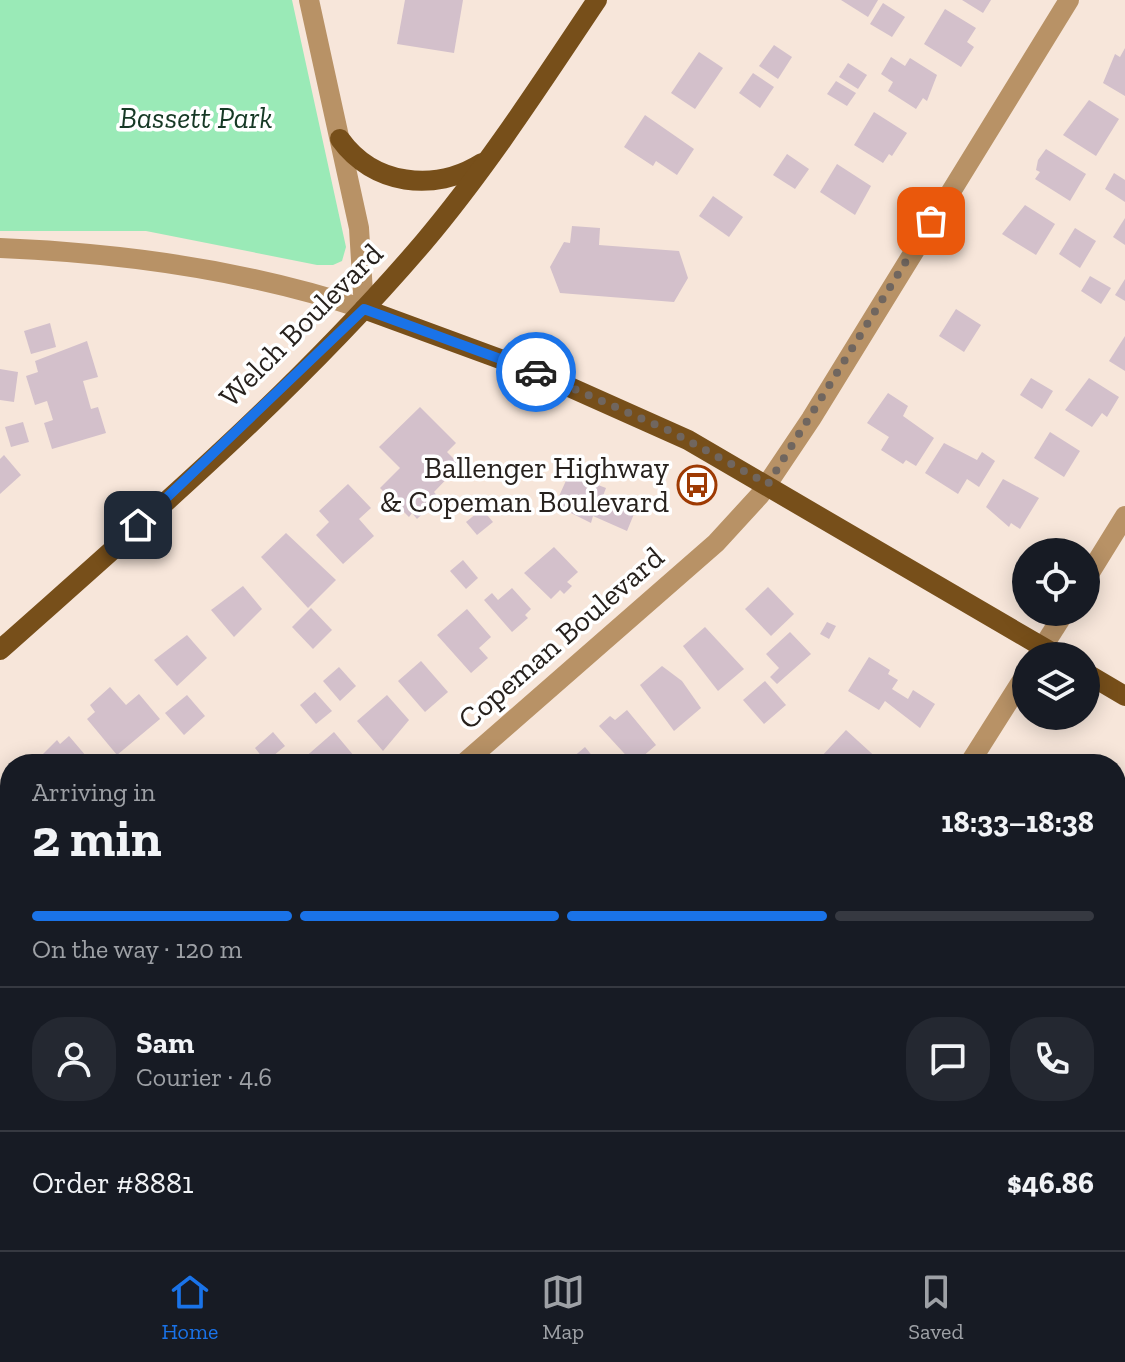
<!DOCTYPE html>
<meta charset="utf-8">
<style>
body{margin:0;font-family:"Zilla Slab",serif;background:#242831;color:#f1f3f6;height:100vh;display:flex;flex-direction:column;font-size:30px;white-space:nowrap}
*{box-sizing:border-box;margin:0}
p{font-size:26px;color:#9ea1a6}
.icon{flex:none;width:44px;height:44px;fill:none;stroke:currentColor;stroke-width:2;stroke-linecap:round;stroke-linejoin:round}
.map{position:relative;flex:1;overflow:hidden}
.panel{position:absolute;left:0px;top:754px;width:1126px;height:496px;display:flex;flex-direction:column;background:#171b24;border-radius:32px 32px 0 0;box-shadow:0 4px 20px #0003}
.panel>*{flex:none}
.fabs{position:absolute;left:1012px;top:538px;display:grid;gap:16px}
.fabs a{display:grid;place-items:center;width:88px;height:88px;border-radius:50%;background:#171b24;box-shadow:0 4px 20px #0003;font-size:40px}
.pin{position:absolute;display:grid;place-items:center;width:68px;height:68px;color:#fff;margin:-34px;border-radius:16px;box-shadow:0 4px 12px #0006}
.courier{position:absolute;display:grid;place-items:center;width:80px;height:80px;margin:-40px;border:6px solid #1a73e8;border-radius:50%;background:#fff;color:#222;box-shadow:0 2px 10px #0007}
.head em{font-style:normal;font-weight:800}
.head div{display:flex;flex-direction:column-reverse}
.head{display:flex;align-items:center;justify-content:space-between;height:136px;padding:0 32px}
h1{font-size:52px;font-weight:800;line-height:60px}
.bar{display:grid;grid-template-columns:repeat(4,1fr);gap:12px 8px;align-content:center;height:96px;padding:0 32px}
.bar i{height:10px;border-radius:6px;background:#363941}
.bar .current{background:#1a73e8}
.bar p{grid-column:span 4}
.line{display:flex;align-items:center;gap:20px;padding:0 32px;border-top:2px solid #363941}
.line div{flex:1}
.round{display:grid;place-items:center;flex:none;width:84px;height:84px;border-radius:32px;background:#242831}
.tab-bar{display:flex;justify-content:space-around;align-items:center;height:112px;border-top:2px solid #363941;background:#171b24;font-size:22px;color:#9ea1a6}
.tab-bar a{display:grid;justify-items:center;gap:4px}
.tab-bar .current{color:#1a73e8}
.map>svg:first-child{display:block}
</style>
<div class="map">
<svg width="1125" height="1250" viewBox="0 0 1125 1250">
<rect width="100%" height="100%" fill="#f7e6da"/>
<path fill="#9aeab7" d="M 0,0 L 292,0 L 346,247 L 342,261 L 333,265 L 317,265 L 146,231 L 0,231 Z"/>
<g fill="#d3c0cb">
<path d="M 405,0 L 463,0 L 454,53 L 397,44 Z"/>
<path d="M 841,0 L 878,0 L 868,17 Z"/>
<path d="M 962,0 L 991,0 L 983,13 Z"/>
<path d="M 883,3 L 905,17 L 892,37 L 870,24 Z"/>
<path d="M 945,9 L 976,28 L 967,42 L 974,47 L 961,67 L 924,44 Z"/>
<path d="M 774,45 L 792,57 L 778,79 L 759,66 Z"/>
<path d="M 1125,48 L 1125,96 L 1103,83 L 1115,54 L 1120,57 Z"/>
<path d="M 699,52 L 723,68 L 695,109 L 671,93 Z"/>
<path d="M 891,57 L 905,66 L 910,58 L 937,75 L 927,101 L 923,98 L 916,109 L 888,91 L 893,82 L 881,74 Z"/>
<path d="M 848,63 L 867,75 L 858,89 L 839,77 Z"/>
<path d="M 753,73 L 774,87 L 760,108 L 739,93 Z"/>
<path d="M 836,81 L 856,93 L 847,106 L 827,94 Z"/>
<path d="M 1089,100 L 1119,119 L 1096,156 L 1063,135 Z"/>
<path d="M 874,112 L 907,133 L 892,156 L 889,154 L 883,163 L 854,145 Z"/>
<path d="M 645,115 L 694,149 L 677,175 L 656,161 L 653,166 L 624,147 Z"/>
<path d="M 1046,149 L 1086,174 L 1070,201 L 1035,179 L 1040,172 L 1036,170 L 1038,160 Z"/>
<path d="M 787,154 L 809,169 L 795,189 L 773,175 Z"/>
<path d="M 837,164 L 871,186 L 855,215 L 820,192 Z"/>
<path d="M 1114,173 L 1125,180 L 1125,202 L 1105,189 Z"/>
<path d="M 713,196 L 743,217 L 729,237 L 699,216 Z"/>
<path d="M 1025,205 L 1055,224 L 1036,255 L 1002,234 Z"/>
<path d="M 1125,218 L 1125,245 L 1113,237 Z"/>
<path d="M 572,226 L 600,228 L 599,245 L 679,251 L 688,278 L 674,302 L 560,293 L 550,267 L 564,242 L 570,243 Z"/>
<path d="M 1075,228 L 1096,241 L 1080,268 L 1059,254 Z"/>
<path d="M 1090,276 L 1111,288 L 1101,304 L 1081,291 Z"/>
<path d="M 1125,279 L 1125,301 L 1115,295 Z"/>
<path d="M 956,309 L 981,325 L 964,352 L 939,336 Z"/>
<path d="M 50,323 L 56,347 L 31,354 L 24,331 Z"/>
<path d="M 1125,336 L 1125,371 L 1109,361 Z"/>
<path d="M 87,341 L 98,377 L 83,381 L 91,409 L 98,407 L 106,433 L 52,449 L 44,423 L 53,420 L 47,401 L 35,405 L 26,376 L 38,372 L 35,361 Z"/>
<path d="M 0,369 L 18,372 L 14,402 L 0,400 Z"/>
<path d="M 1031,378 L 1053,391 L 1042,409 L 1020,395 Z"/>
<path d="M 1089,378 L 1119,397 L 1107,417 L 1102,413 L 1092,427 L 1065,410 Z"/>
<path d="M 888,393 L 908,406 L 903,416 L 934,438 L 916,466 L 906,460 L 903,464 L 881,450 L 889,437 L 867,423 Z"/>
<path d="M 420,407 L 456,443 L 447,452 L 460,465 L 434,492 L 439,498 L 417,519 L 412,513 L 409,517 L 380,488 L 400,468 L 379,447 Z"/>
<path d="M 23,422 L 29,442 L 11,447 L 5,427 Z"/>
<path d="M 1050,432 L 1080,451 L 1064,477 L 1034,458 Z"/>
<path d="M 944,443 L 977,460 L 982,452 L 995,461 L 979,487 L 967,479 L 958,494 L 925,473 Z"/>
<path d="M 4,455 L 21,475 L 0,494 L 0,459 Z"/>
<path d="M 569,474 L 606,488 L 601,501 L 611,506 L 614,499 L 636,509 L 627,531 L 593,516 L 591,523 L 555,505 Z"/>
<path d="M 1003,479 L 1039,498 L 1020,529 L 1011,523 L 1009,527 L 986,507 Z"/>
<path d="M 348,484 L 371,508 L 359,519 L 374,536 L 343,564 L 316,535 L 329,522 L 319,511 Z"/>
<path d="M 482,509 L 493,522 L 477,535 L 466,522 Z"/>
<path d="M 286,533 L 336,580 L 308,608 L 261,557 Z"/>
<path d="M 554,547 L 578,572 L 567,582 L 572,586 L 564,594 L 560,590 L 551,599 L 524,573 Z"/>
<path d="M 463,560 L 478,578 L 466,589 L 450,571 Z"/>
<path d="M 243,586 L 262,609 L 234,637 L 211,610 Z"/>
<path d="M 768,587 L 794,614 L 771,636 L 745,609 Z"/>
<path d="M 512,588 L 531,609 L 525,615 L 528,618 L 512,632 L 484,600 L 492,593 L 498,600 Z"/>
<path d="M 311,608 L 332,630 L 313,649 L 292,627 Z"/>
<path d="M 467,609 L 491,637 L 479,648 L 488,658 L 471,673 L 437,635 Z"/>
<path d="M 827,622 L 836,626 L 829,639 L 820,634 Z"/>
<path d="M 705,627 L 744,669 L 718,691 L 683,646 Z"/>
<path d="M 790,632 L 811,654 L 777,684 L 770,677 L 779,668 L 766,654 Z"/>
<path d="M 187,635 L 207,658 L 177,686 L 154,660 Z"/>
<path d="M 869,657 L 890,670 L 888,674 L 898,680 L 892,689 L 908,699 L 913,690 L 935,704 L 920,728 L 885,701 L 879,710 L 848,691 Z"/>
<path d="M 421,661 L 448,692 L 425,712 L 398,681 Z"/>
<path d="M 662,666 L 682,681 L 701,708 L 674,731 L 640,685 Z"/>
<path d="M 339,667 L 356,686 L 340,701 L 323,681 Z"/>
<path d="M 765,681 L 786,705 L 764,724 L 743,700 Z"/>
<path d="M 110,687 L 126,705 L 139,694 L 160,719 L 117,755 L 87,719 L 95,712 L 90,705 Z"/>
<path d="M 315,692 L 332,711 L 316,724 L 300,705 Z"/>
<path d="M 187,695 L 205,716 L 184,735 L 165,713 Z"/>
<path d="M 387,695 L 409,720 L 383,751 L 357,721 Z"/>
<path d="M 627,710 L 656,745 L 634,764 L 599,726 L 610,716 L 615,720 Z"/>
<path d="M 846,730 L 881,762 L 879,764 L 829,764 L 821,757 Z"/>
<path d="M 273,732 L 285,746 L 266,762 L 255,748 Z"/>
<path d="M 334,732 L 359,762 L 307,764 L 303,759 Z"/>
<path d="M 69,736 L 86,756 L 77,764 L 33,764 L 57,740 L 60,744 Z"/>
<path d="M 585,747 L 599,764 L 565,764 Z"/>
<path d="M 10,787 L 10,830 L 4,835 L 0,831 L 0,788 L 4,792 Z"/>
<path d="M 1116,805 L 1125,810 L 1125,861 L 1120,858 L 1124,851 L 1116,846 Z"/>
<path d="M 1116,971 L 1125,976 L 1125,1018 L 1116,1012 Z"/>
<path d="M 17,1240 L 77,1240 L 87,1250 L 18,1250 L 13,1244 Z"/>
<path d="M 272,1240 L 300,1240 L 310,1250 L 275,1250 L 279,1247 Z"/>
<path d="M 553,1240 L 608,1240 L 602,1250 L 547,1250 Z"/>
<path d="M 757,1240 L 813,1240 L 815,1241 L 810,1250 L 746,1250 L 752,1241 Z"/>
<path d="M 951,1240 L 987,1240 L 981,1250 L 949,1250 L 946,1248 Z"/>
</g>
<g fill="none" stroke-linecap="round" stroke-linejoin="round">
<g stroke="#b89266" stroke-width="20">
<path d="M 0,248 C 123,253 247,270 364,309 L 359,228 L 309,0"/>
<path d="M 1086,579 L 1125,516"/>
<path d="M 1037,656 L 1065,612"/>
<path d="M 463,764 L 716,543 L 760,495 L 811,419 L 1069,0"/>
<path d="M 969,764 L 1026,674"/>
<path d="M 0,1044 L 10,1055"/>
<path d="M 1116,1156 L 1125,1141"/>
<path d="M 0,1166 L 10,1157"/>
<path d="M 169,1240 L 178,1250"/>
<path d="M 420,1250 L 431,1240"/>
<path d="M 678,1250 L 684,1240"/>
<path d="M 1060,1250 L 1066,1240"/>
</g>
<g stroke="#774f1a" stroke-width="20">
<path d="M 340,139 C 373,185 434,193 482,163"/>
<path d="M 364,309 L 538,373 L 688,440 L 1058,656"/>
<path d="M 0,650 C 146,520 297,391 424,242 C 488,166 542,82 597,0"/>
<path d="M 1086,673 L 1125,696"/>
</g>
</g>
<g fill="none" stroke-linecap="round" stroke-linejoin="round">
<path stroke="#70665f" stroke-width="8" stroke-dasharray="0 14.4" d="M 536,372 L 672,432 L 768,484 L 931,221"/>
<path stroke="#1a73e8" stroke-width="10" d="M 138,525 L 364,309 L 536,372"/>
</g>
<defs>
<symbol id="bus-ring" viewBox="-11 -11 22 22"><circle r="9.5" fill="#fff" stroke="#9e3a03" stroke-width="1.5"/><path d="M-5-6H5V4H4V6H2V4H-2V6H-4V4H-5ZM-3.5-4V0h7V-4ZM-3.5 1.2v1.5H-2V1.2ZM2 1.2v1.5H3.5V1.2Z" fill="#9e3a03"/></symbol>
</defs>
<g fill-rule="evenodd">
<use href="#bus-ring" x="675" y="463" width="44" height="44"/>
</g>
<g text-anchor="middle" dominant-baseline="central" stroke-width="7" stroke-linejoin="round" paint-order="stroke">
<g font-size="30" font-style="italic" fill="#163925" stroke="#fff">
<text x="196" y="118">Bassett Park</text>
</g>
<g font-size="30" fill="#27211d" stroke="#fff">
<text transform="translate(301 325) rotate(-45)">Welch Boulevard</text>
<text transform="translate(561 638) rotate(-41)">Copeman Boulevard</text>
</g>
<g font-size="30" fill="#27211d" stroke="#fff" text-anchor="end">
<text x="669" y="468">Ballenger Highway<tspan x="669" dy="34">&amp; Copeman Boulevard</tspan></text>
</g>
</g>
</svg>
<div class="fabs">
<a><svg class="icon" aria-label="locate" viewBox="0 0 24 24"><circle cx="12" cy="12" r="6"/><path d="M12 2v4M12 18v4M2 12h4M18 12h4"/></svg></a>
<a><svg class="icon" aria-label="layers" viewBox="0 0 24 24"><path d="M12 4l9 5-9 5-9-5zM3 14l9 5 9-5"/></svg></a>
</div>
<div class="pin" style="left:931px;top:221px;background:#ea580c"><svg class="icon" aria-label="bag" viewBox="0 0 24 24"><path d="M5 8h14l-1 12H6zM9 8a3 3 0 0 1 6 0"/></svg></div>
<div class="pin" style="left:138px;top:525px;background:#1f2937"><svg class="icon" aria-label="home" viewBox="0 0 24 24"><path d="M3 11l9-7 9 7M6 9v11h12V9"/></svg></div>
<div class="courier" style="left:536px;top:372px"><svg class="icon" aria-label="car" viewBox="0 0 24 24"><path d="M5 17H2v-5l4-1 3-4h7l3 4 3 1v5h-3M9 17h6M6 11h13"/><circle cx="7" cy="17" r="2"/><circle cx="17" cy="17" r="2"/></svg></div>
<section class="panel">
<div class="head"><div><h1>2 min</h1><p>Arriving in</p></div><em>18:33–18:38</em></div>
<div class="bar"><i class="current"></i><i class="current"></i><i class="current"></i><i></i><p>On the way · 120 m</p></div>
<div class="line" style="height:144px"><a class="round"><svg class="icon" aria-label="person" viewBox="0 0 24 24"><circle cx="12" cy="8" r="4"/><path d="M4 21q1-7 8-7t8 7"/></svg></a><div><b>Sam</b><p>Courier · 4.6</p></div><a class="round"><svg class="icon" aria-label="chat" viewBox="0 0 24 24"><path d="M4 5h16v11H9l-5 4z"/></svg></a><a class="round"><svg class="icon" aria-label="phone" viewBox="0 0 24 24"><path d="M5 4h4l2 5-3 2q2 4 5 5l2-3 5 2v4C11 20 4 13 5 4z"/></svg></a></div>
<div class="line" style="height:104px"><div>Order #8881</div><b>$46.86</b></div>
</section>
</div>
<nav class="tab-bar">
<a class="current"><svg class="icon" aria-label="home" viewBox="0 0 24 24"><path d="M3 11l9-7 9 7M6 9v11h12V9"/></svg>Home</a>
<a><svg class="icon" aria-label="map" viewBox="0 0 24 24"><path d="M3 6l6-2 6 2 6-2v14l-6 2-6-2-6 2zM9 4v14M15 6v14"/></svg>Map</a>
<a><svg class="icon" aria-label="saved" viewBox="0 0 24 24"><path d="M7 4h10v16l-5-4-5 4z"/></svg>Saved</a>
</nav>
